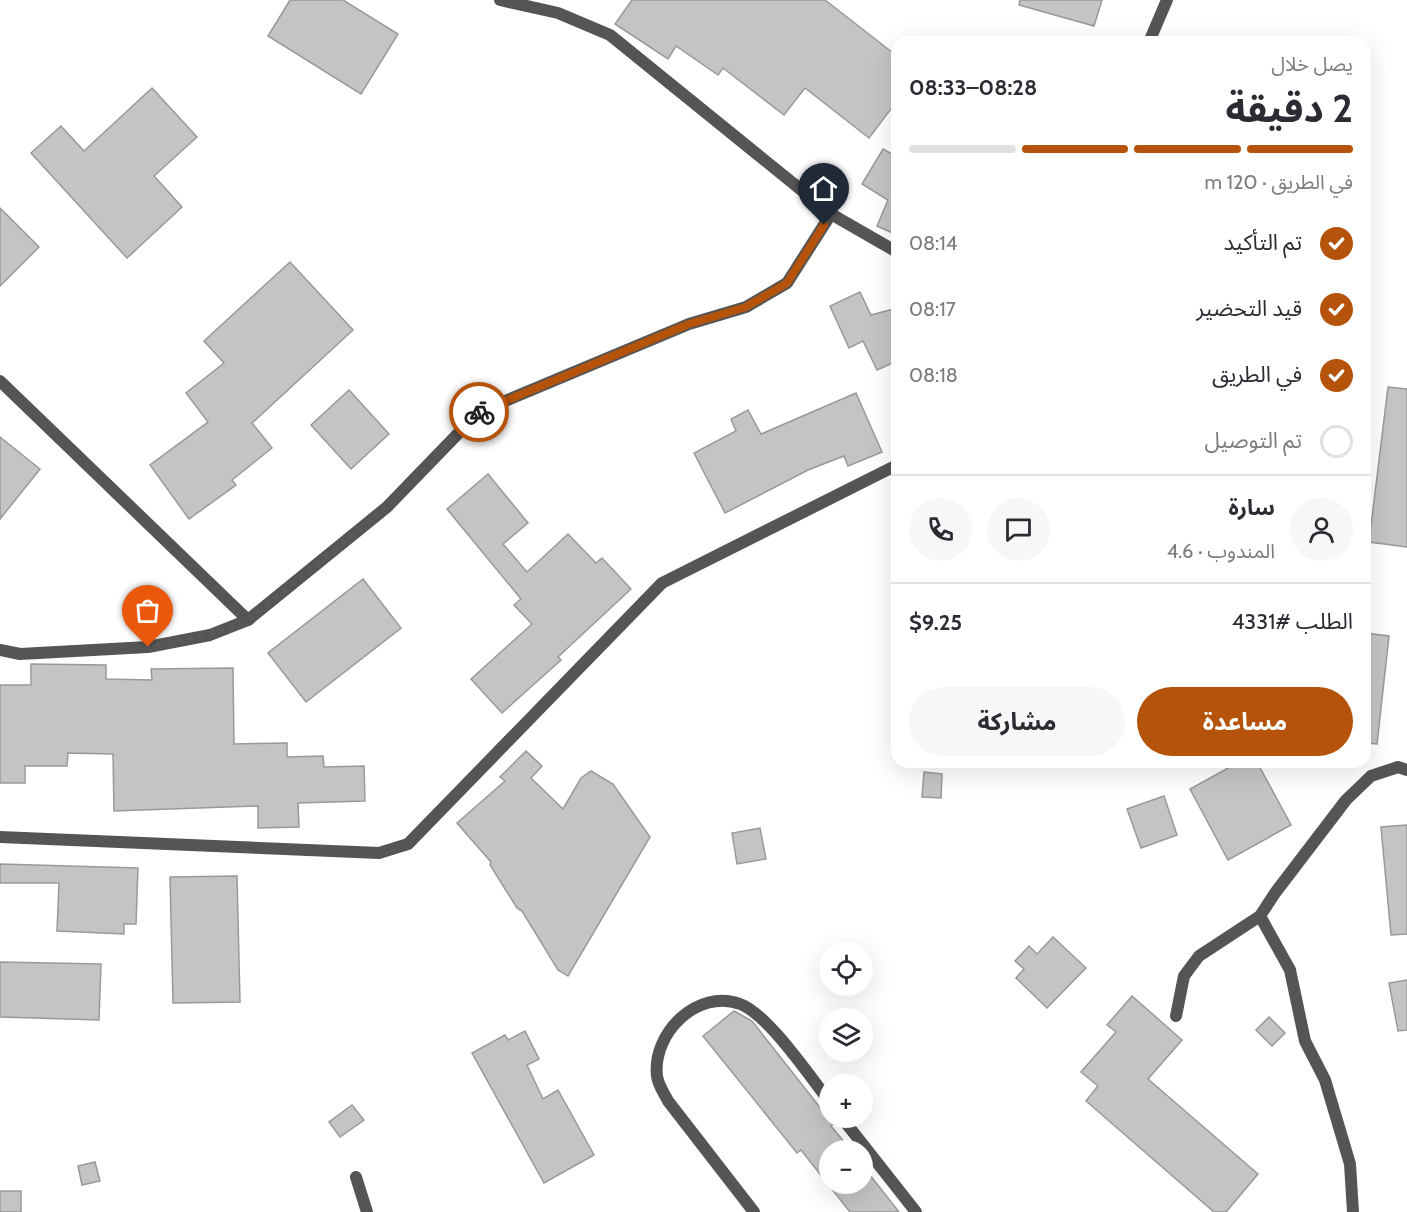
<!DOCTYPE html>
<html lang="ar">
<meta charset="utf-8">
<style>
body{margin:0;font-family:Cabin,"Noto Sans Arabic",sans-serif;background:#f7f7f7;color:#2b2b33;direction:rtl;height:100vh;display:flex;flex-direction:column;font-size:22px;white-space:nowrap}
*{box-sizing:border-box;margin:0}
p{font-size:20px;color:#7c7c81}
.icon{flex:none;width:33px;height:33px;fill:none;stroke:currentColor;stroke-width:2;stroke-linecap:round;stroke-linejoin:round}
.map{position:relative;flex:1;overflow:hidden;direction:ltr}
.side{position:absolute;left:891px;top:36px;width:480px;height:732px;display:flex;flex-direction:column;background:#fff;border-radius:18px;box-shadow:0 6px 24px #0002;direction:rtl}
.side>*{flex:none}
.buttons{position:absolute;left:819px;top:942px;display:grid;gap:12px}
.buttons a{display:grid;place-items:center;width:54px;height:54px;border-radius:50%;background:#fff;box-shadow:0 6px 24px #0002;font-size:30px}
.pin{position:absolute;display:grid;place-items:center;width:51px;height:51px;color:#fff;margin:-62px -26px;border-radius:50% 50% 50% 0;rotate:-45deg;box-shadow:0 0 6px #0007}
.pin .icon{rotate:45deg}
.courier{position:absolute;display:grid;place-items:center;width:60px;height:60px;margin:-30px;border:4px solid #b45309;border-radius:50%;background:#fff;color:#222;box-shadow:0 2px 8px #0007}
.summary em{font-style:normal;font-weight:700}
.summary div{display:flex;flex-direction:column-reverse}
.summary{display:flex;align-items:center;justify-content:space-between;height:102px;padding:0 18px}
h1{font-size:39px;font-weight:700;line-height:45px}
.bar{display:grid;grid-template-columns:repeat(4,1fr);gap:9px 6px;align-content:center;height:72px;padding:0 18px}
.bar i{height:8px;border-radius:4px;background:#e1e1e2}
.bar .on{background:#b45309}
.bar p{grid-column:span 4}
.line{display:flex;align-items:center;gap:15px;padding:0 18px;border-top:2px solid #e1e1e2}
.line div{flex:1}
.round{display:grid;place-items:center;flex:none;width:63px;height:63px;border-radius:32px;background:#f7f7f7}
ol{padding:0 18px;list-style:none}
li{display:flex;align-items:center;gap:18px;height:66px}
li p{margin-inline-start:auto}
li .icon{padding:6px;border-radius:50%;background:#b45309;color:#fff;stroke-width:4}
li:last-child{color:#7c7c81}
li i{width:33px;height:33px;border:3px solid #e1e1e2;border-radius:50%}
.cta{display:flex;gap:12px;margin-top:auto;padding:12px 18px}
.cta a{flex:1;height:69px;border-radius:36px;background:#b45309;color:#fff;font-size:24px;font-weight:700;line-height:69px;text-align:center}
.cta a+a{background:#f7f7f7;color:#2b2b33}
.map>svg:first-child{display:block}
</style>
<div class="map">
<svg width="1407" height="1212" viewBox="0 0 1407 1212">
<rect width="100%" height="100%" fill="#fff"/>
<g fill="#c4c4c4" stroke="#999" stroke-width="1.5">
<path d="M 290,0 L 343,0 L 398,34 L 361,94 L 268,36 Z"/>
<path d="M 632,0 L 825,0 L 897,56 L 897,101 L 869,138 L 805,88 L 784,115 L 723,68 L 718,75 L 676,46 L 668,59 L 615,24 Z"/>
<path d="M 1020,0 L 1102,0 L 1094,26 L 1019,5 Z"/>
<path d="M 152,88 L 197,137 L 154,176 L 182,207 L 127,258 L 31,153 L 61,126 L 84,151 Z"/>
<path d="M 883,149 L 897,157 L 897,235 L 877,226 L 888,200 L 862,184 Z"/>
<path d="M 0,208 L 39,247 L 0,286 Z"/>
<path d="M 290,262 L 353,330 L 252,423 L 272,448 L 232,480 L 236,485 L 189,519 L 150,465 L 208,422 L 186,393 L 224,363 L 204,341 Z"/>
<path d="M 860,292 L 871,315 L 897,308 L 897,361 L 877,370 L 863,341 L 849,348 L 830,306 Z"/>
<path d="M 1388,387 L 1407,389 L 1407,547 L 1369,542 Z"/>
<path d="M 349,390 L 389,434 L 351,469 L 311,425 Z"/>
<path d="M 856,393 L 882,452 L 848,466 L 844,456 L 808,470 L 725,513 L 694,453 L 736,431 L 731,419 L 748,410 L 761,434 Z"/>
<path d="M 0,437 L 40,469 L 0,519 Z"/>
<path d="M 488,474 L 528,523 L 503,544 L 527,572 L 568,534 L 596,563 L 602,558 L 631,589 L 558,657 L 561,660 L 502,713 L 471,679 L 532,624 L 514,605 L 521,599 L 447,509 Z"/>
<path d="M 363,579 L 401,628 L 306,702 L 268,653 Z"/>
<path d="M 1365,633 L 1389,636 L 1377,744 L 1365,743 Z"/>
<path d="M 31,664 L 106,665 L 106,679 L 152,680 L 151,669 L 233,668 L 234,744 L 287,743 L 287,757 L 323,756 L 324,767 L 364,766 L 365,801 L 298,803 L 299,827 L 258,828 L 258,806 L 114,811 L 113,754 L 68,753 L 67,766 L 25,766 L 25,783 L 0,783 L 0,685 L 31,685 Z"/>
<path d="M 526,751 L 542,766 L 531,778 L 563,809 L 581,778 L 591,771 L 613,784 L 650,837 L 568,976 L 558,970 L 522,911 L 517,908 L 490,865 L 491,862 L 457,823 L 505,781 L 500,777 Z"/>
<path d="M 1239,762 L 1257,762 L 1291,825 L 1228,860 L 1190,789 Z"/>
<path d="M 924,772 L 942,774 L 941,798 L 922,797 Z"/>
<path d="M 1164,796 L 1177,835 L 1141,848 L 1127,809 Z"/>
<path d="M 1407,825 L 1407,934 L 1391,935 L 1381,827 Z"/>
<path d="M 760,828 L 766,859 L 737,864 L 732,833 Z"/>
<path d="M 0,864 L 138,868 L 136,924 L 124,924 L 124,934 L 57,931 L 59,883 L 0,883 Z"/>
<path d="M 237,876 L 240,1002 L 173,1003 L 170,877 Z"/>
<path d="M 1053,937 L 1086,968 L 1047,1008 L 1016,978 L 1024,969 L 1015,961 L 1029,946 L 1037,954 Z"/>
<path d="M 0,962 L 101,964 L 99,1020 L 0,1017 Z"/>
<path d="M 1407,980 L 1407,1030 L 1398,1031 L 1389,983 Z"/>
<path d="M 1132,996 L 1182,1040 L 1148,1079 L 1258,1174 L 1226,1212 L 1214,1212 L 1086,1101 L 1098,1086 L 1081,1072 L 1116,1032 L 1107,1025 Z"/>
<path d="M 734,1011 L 752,1021 L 833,1124 L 831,1126 L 851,1150 L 830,1150 L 830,1184 L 862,1184 L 862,1165 L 899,1212 L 850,1212 L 801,1150 L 797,1153 L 703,1036 Z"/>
<path d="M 1269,1017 L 1285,1033 L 1272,1046 L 1256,1030 Z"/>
<path d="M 525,1031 L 539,1059 L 527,1065 L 543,1099 L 558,1090 L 594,1155 L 544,1183 L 472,1053 L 505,1035 L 508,1040 Z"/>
<path d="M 352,1105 L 364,1120 L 340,1137 L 329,1122 Z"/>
<path d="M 95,1162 L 100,1181 L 82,1185 L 78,1166 Z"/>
<rect x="0" y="1191" width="21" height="21"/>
</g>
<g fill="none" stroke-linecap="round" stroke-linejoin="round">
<g stroke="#555" stroke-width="12">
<path d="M 1149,42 L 1167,0"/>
<path d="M 831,214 L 897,252"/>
<path d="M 0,381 L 248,620"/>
<path d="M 0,650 L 20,654 L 148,647 L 210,635 L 248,620 L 387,507 L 479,412 L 689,324 L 746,307 L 787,283 L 831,214 L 610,35 L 558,13 L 500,0"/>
<path d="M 0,837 L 379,853 L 408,844 L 662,583 L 897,465"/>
<path d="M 1260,916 L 1290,970 L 1305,1041 L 1325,1080 L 1350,1164 L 1353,1212"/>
<path d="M 1176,1016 L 1184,976 L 1199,956 L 1260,916 L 1275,893 L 1346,800 L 1371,776 L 1398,767 L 1407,770"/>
<path d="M 842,1118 L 916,1212"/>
<path d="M 356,1177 L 367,1212"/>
<path d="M 754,1212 L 668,1101 C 664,1093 658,1085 657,1076 C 652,1033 698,988 740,1004 C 768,1014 810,1077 830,1102"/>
</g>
</g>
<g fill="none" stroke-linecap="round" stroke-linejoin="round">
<path stroke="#595959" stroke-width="6" stroke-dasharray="0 10.8" d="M 148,647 L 210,635 L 248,620 L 387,507 L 479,412"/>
<path stroke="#b45309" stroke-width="8" d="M 479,412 L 689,324 L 746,307 L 787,283 L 824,225"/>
</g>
</svg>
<div class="buttons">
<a><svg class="icon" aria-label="locate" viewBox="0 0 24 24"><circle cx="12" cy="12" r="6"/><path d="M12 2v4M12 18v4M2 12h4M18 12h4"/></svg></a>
<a><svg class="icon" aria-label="layers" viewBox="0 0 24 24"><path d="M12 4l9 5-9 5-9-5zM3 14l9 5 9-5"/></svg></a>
<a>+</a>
<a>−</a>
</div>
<div class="pin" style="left:148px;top:647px;background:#ea580c"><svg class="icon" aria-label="bag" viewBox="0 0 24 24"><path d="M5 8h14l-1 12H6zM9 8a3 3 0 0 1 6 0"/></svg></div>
<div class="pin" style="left:824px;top:225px;background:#1f2937"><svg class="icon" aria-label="home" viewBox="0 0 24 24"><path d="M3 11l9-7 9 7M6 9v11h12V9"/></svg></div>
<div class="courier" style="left:479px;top:412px"><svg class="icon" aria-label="bike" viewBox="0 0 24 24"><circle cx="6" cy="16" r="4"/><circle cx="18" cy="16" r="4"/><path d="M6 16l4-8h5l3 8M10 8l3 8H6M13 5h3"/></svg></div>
<section class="side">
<div class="summary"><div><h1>2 دقيقة</h1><p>يصل خلال</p></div><em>08:28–08:33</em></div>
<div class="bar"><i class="on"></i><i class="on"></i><i class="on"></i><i></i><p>في الطريق · 120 m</p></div>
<ol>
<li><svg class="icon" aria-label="check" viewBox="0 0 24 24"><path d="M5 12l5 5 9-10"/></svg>تم التأكيد<p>08:14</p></li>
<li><svg class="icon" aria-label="check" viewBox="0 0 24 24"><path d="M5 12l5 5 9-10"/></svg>قيد التحضير<p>08:17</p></li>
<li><svg class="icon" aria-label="check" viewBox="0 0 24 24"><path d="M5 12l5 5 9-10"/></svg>في الطريق<p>08:18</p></li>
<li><i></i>تم التوصيل</li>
</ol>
<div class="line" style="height:108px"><a class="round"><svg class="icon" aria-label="person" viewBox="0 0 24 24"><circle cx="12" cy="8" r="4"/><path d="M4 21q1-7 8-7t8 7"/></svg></a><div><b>سارة</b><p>المندوب · 4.6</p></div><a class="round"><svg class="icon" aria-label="chat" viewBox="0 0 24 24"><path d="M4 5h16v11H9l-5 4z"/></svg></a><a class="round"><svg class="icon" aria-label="phone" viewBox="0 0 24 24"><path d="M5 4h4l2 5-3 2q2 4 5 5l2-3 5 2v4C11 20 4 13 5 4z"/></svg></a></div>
<div class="line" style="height:78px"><div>الطلب #4331</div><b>$9.25</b></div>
<div class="cta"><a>مساعدة</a><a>مشاركة</a></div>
</section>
</div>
